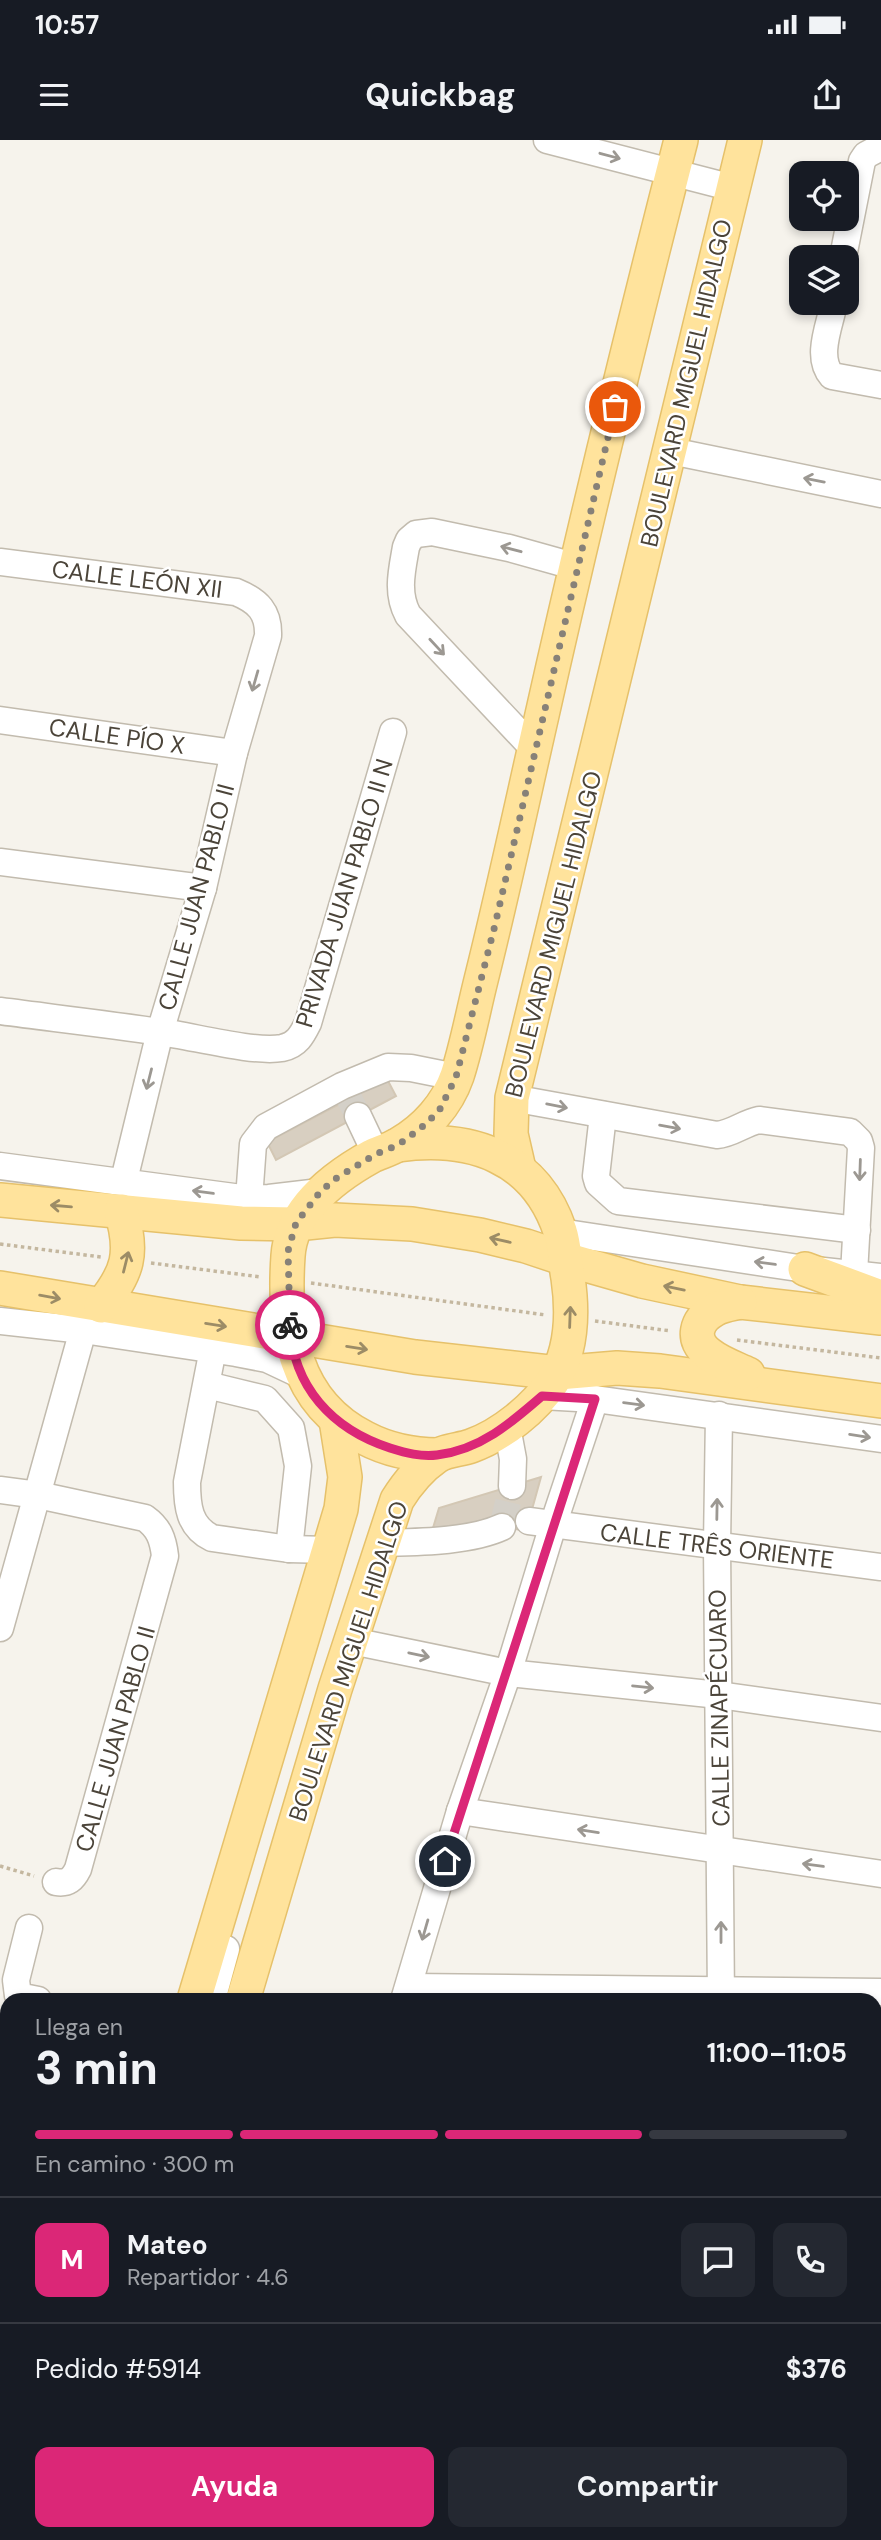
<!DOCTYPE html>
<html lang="es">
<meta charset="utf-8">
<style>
body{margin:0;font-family:"DM Sans",sans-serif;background:#242831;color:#f1f3f6;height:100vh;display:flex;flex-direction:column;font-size:26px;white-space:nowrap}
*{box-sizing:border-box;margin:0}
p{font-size:23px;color:#9ea1a6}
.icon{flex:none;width:38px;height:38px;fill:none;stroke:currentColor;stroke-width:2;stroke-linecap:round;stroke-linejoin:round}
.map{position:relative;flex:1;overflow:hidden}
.details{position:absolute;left:0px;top:1853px;width:882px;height:548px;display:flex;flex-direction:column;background:#171b24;border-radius:21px 21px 0 0;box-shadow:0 4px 10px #0003}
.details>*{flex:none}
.controls{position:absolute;left:789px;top:21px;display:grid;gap:14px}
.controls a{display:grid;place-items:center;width:70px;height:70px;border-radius:14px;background:#171b24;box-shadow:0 4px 10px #0003;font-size:35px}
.pin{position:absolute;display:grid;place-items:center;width:60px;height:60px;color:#fff;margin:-30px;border:4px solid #fff;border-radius:50%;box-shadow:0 2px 7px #0007}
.courier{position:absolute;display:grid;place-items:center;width:70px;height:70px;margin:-35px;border:5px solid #db2777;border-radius:50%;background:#fff;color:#222;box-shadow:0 2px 9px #0007}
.overview em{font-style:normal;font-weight:700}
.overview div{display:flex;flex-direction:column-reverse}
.overview{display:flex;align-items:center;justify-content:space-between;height:119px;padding:0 35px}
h1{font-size:46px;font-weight:700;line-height:52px}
.bar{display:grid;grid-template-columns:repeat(4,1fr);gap:10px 7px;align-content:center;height:84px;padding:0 35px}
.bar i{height:9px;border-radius:5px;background:#363941}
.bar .on{background:#db2777}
.bar p{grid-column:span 4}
.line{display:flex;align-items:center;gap:18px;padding:0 35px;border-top:2px solid #363941}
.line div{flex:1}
.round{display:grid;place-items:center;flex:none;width:74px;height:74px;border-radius:14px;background:#242831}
.primary-button{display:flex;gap:14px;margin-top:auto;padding:14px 35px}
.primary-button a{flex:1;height:80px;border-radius:14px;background:#db2777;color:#fff;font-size:28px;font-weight:700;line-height:80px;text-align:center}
.primary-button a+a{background:#242831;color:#f1f3f6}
.status{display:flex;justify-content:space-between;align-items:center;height:49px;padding:0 35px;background:#171b24;direction:ltr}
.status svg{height:19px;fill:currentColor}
header{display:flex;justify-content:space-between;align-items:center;height:91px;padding:0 35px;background:#171b24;font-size:32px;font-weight:700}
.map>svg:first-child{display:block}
</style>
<div class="status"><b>10:57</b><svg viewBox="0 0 49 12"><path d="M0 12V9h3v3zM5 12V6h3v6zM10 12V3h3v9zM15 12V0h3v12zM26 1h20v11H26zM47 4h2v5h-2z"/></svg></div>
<header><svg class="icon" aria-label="menu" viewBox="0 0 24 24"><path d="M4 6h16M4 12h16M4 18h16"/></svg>Quickbag<svg class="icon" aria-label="share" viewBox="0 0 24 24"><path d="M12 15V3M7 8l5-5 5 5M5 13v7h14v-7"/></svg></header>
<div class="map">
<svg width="881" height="2400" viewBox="0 0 881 2400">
<rect width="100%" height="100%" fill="#f6f3ec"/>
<g fill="#d8cfc1" stroke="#d3c7b4" stroke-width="2">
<path d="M 387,939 L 396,956 L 276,1020 L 267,1002 Z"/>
<path d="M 541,1337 L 526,1391 L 489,1384 L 430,1398 L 439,1368 Z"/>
</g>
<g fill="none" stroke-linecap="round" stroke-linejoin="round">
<g stroke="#d4d0c8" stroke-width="26" stroke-dasharray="26 13" stroke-linecap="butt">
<path d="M 349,958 L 358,976"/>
<path d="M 502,1387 L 512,1346"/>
</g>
<defs>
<g id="minor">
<path d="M 547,0 L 733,48"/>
<path d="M 843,117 L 862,21 L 866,15 L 881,7"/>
<path d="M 834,163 C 830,185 815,217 832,236 L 881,245"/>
<path d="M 671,311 L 881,354"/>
<path d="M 0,422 L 236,452 C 258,461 269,472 268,496 L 234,613 L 203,748 L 160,892 L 124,1040"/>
<path d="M 0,580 L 234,613"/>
<path d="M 534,609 L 408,475 C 396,453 402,430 406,407 L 409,400 L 416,394 L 432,392 L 509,408 L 577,427"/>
<path d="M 0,722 L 203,748"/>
<path d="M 0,871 C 53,878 107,884 160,892 C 192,896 253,913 282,908 C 297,905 302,895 308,883 L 393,592"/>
<path d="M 512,958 L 717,995 C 732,994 744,983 759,980 L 850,992 L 859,1001 L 861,1008 L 854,1134"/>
<path d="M 603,975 L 596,1036 L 598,1043 L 618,1061 L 857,1090"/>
<path d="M 358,976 L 376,1014"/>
<path d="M 0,1026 L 249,1059 L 269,1058 L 320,1052"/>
<path d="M 249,1059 L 253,1004 L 266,987 L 342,946 L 388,927 L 411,928 L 456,937"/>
<path d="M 560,1092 L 805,1129 L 881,1137"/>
<path d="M 0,1181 L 83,1190 L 236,1213 L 267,1219 L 303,1236"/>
<path d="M 213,1209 L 187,1342 C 187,1366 189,1387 212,1398 L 289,1409 L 329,1410"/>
<path d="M 207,1245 L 265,1259 L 291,1288 L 298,1326 L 289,1409"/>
<path d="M 542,1256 L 595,1259 L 881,1299"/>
<path d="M 719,1275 L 717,1405 L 721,1860"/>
<path d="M 507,1287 L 513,1319 L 512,1346"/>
<path d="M 0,1350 L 38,1355 L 145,1378 C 159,1388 163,1399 165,1416 L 78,1729 C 73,1739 68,1744 56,1742"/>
<path d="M 529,1381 L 881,1427"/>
<path d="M 381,1403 C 417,1402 469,1402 502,1387"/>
<path d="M 0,1488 L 83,1190"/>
<path d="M 352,1501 L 508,1533 L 719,1555 L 881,1578"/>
<path d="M 460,1671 L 881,1734"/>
<path d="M 29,1788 L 16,1840 L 18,1856 L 38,1860"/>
<path d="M 409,1847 L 881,1852"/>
<path d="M 212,1860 L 226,1809"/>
<path d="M 404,1860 L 460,1671 L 508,1533 L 553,1385 L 595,1259"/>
<path d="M 0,1940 L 7,1942"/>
<path d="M 875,1974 L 881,1974"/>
<path d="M 0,2089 L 7,2091"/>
<path d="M 875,2097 L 881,2097"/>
<path d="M 875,2224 L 881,2224"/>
<path d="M 0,2309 L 7,2305"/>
<path d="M 875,2386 L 881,2386"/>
<path d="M 728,2394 L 728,2400"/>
<path d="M 57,2400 L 59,2394"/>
<path d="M 205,2400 L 253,2394"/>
</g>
<g id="major">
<path d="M 519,1029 L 511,994 L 512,958 L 745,0"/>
<path d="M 0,1060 L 241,1083 L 296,1084 L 335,1080 L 412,1084 L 480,1095 L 526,1106 L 565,1119 L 642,1141 L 740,1162 L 881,1178"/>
<path d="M 805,1129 L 881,1157"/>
<path d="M 0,1148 L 415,1217 L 558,1233 L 617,1228 L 660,1231 L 881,1261"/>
<path d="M 740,1162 C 732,1164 722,1165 714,1170 C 696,1180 690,1200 709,1214 C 720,1223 735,1228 748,1234"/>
<path d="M 101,1166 C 128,1133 134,1113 121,1071"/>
<path d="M 438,1315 C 412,1315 388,1310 365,1298 C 293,1262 283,1189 288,1116 C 291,1069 334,1037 372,1016 C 381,1012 391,1009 399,1004 C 425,989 447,965 457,936 C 467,905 473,872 481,840 C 503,752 522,663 542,575 C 585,383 632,191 681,0"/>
<path d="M 194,1860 L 341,1369 L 345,1337 L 336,1280"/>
<path d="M 243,1860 L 335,1549 L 397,1360 C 407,1344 420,1328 436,1317 C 445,1310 460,1310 471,1306 C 502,1295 535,1268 553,1241 C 572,1211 573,1172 568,1138 C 565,1123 565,1106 560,1091 C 535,1016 470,995 398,1005"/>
<path d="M 30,2400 L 32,2394"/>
<path d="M 85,2400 L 87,2394"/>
</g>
</defs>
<use href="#minor" stroke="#c2bbae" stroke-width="29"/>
<use href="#major" stroke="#e6c16a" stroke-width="36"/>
<g stroke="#c4b79f" stroke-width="3.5" stroke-dasharray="3.5 3.5" stroke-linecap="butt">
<path d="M 0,1104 L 101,1117"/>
<path d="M 151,1123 L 261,1137"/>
<path d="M 311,1143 L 546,1175"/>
<path d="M 595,1181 L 671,1191"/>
<path d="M 737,1200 L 881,1218"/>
<path d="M 0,1726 L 34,1736"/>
</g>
<use href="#minor" stroke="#fff" stroke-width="26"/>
<use href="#major" stroke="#ffe39c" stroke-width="33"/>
</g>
<defs><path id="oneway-shaft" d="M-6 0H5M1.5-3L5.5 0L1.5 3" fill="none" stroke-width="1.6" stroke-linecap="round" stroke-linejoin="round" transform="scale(1.75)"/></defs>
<g stroke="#9c9892">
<use href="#oneway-shaft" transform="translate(610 16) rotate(15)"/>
<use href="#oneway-shaft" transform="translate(814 340) rotate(-169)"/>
<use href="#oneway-shaft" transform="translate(511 409) rotate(-165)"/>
<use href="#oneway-shaft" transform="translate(437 507) rotate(47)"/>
<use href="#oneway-shaft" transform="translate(255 541) rotate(106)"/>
<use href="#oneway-shaft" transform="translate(149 939) rotate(104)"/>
<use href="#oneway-shaft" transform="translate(557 966) rotate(11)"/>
<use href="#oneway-shaft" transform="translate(670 987) rotate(10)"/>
<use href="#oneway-shaft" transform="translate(860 1030) rotate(92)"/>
<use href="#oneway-shaft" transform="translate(203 1052) rotate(-172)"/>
<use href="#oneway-shaft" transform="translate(765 1123) rotate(-172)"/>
<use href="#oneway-shaft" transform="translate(634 1264) rotate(7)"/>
<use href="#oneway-shaft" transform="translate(860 1296) rotate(9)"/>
<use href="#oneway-shaft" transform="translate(717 1369) rotate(-89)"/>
<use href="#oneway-shaft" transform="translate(419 1515) rotate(12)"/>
<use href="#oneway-shaft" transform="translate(643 1547) rotate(6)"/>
<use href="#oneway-shaft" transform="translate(588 1691) rotate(-171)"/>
<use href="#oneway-shaft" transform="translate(813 1725) rotate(-172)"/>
<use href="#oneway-shaft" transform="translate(425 1790) rotate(106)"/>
<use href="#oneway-shaft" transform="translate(721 1792) rotate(-90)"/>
</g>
<g stroke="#9c8c66">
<use href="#oneway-shaft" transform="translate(61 1066) rotate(-175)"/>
<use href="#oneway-shaft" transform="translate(500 1100) rotate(-167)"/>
<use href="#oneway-shaft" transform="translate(126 1122) rotate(-76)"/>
<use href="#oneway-shaft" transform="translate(674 1148) rotate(-168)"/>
<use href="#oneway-shaft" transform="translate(50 1157) rotate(10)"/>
<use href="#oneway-shaft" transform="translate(570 1177) rotate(-88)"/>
<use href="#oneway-shaft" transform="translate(216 1185) rotate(9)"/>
<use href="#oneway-shaft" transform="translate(357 1208) rotate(9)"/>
</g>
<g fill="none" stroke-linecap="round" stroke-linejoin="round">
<path stroke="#878178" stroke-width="7" stroke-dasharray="0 12.6" d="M 290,1185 L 288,1111 L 296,1083 L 320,1052 L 335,1039 L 376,1014 L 398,1005 L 421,988 L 439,971 L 456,937 L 495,785 L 615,267"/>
<path stroke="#db2777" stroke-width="9" d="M 290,1185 C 293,1247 332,1289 390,1308 C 406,1313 421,1317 437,1315 C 480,1310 511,1283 542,1256 L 595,1259 L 445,1721"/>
</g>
<g text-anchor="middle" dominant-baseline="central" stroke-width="5" stroke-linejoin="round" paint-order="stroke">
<g font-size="24" fill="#4b4439" stroke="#fff">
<text transform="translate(686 243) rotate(-77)">BOULEVARD MIGUEL HIDALGO</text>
<text transform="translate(137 439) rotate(7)">CALLE LEÓN XII</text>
<text transform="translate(117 596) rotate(8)">CALLE PÍO X</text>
<text transform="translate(344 753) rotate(-73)">PRIVADA JUAN PABLO II N</text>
<text transform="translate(196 757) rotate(-75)">CALLE JUAN PABLO II</text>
<text transform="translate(553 794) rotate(-76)">BOULEVARD MIGUEL HIDALGO</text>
<text transform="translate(717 1406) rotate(7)">CALLE TRÊS ORIENTE</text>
<text transform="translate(348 1521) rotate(-72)">BOULEVARD MIGUEL HIDALGO</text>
<text transform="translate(719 1568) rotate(-91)">CALLE ZINAPÉCUARO</text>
<text transform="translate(115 1599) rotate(-74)">CALLE JUAN PABLO II</text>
</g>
</g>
</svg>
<div class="controls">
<a><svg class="icon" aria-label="locate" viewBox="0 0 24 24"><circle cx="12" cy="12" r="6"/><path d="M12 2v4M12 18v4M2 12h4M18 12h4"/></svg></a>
<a><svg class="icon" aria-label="layers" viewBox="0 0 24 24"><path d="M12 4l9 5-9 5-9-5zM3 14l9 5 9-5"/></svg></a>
</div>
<div class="pin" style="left:615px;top:267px;background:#ea580c"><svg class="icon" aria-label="bag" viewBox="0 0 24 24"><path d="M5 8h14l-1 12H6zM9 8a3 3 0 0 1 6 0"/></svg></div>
<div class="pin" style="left:445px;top:1721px;background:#1f2937"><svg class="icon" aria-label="home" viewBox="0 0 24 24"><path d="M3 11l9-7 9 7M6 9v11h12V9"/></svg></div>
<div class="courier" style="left:290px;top:1185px"><svg class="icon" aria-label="bike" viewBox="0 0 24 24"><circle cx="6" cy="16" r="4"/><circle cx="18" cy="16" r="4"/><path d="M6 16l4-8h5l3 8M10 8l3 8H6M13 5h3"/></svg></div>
<section class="details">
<div class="overview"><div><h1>3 min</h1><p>Llega en</p></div><em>11:00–11:05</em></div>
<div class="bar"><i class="on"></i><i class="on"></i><i class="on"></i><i></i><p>En camino · 300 m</p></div>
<div class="line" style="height:126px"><b class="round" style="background:#db2777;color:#fff">M</b><div><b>Mateo</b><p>Repartidor · 4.6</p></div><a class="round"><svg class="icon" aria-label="chat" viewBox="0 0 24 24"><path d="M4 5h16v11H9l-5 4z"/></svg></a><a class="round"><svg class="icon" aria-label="phone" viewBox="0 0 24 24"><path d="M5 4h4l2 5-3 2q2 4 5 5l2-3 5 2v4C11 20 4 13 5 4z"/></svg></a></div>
<div class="line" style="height:91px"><div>Pedido #5914</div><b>$376</b></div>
<div class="primary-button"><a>Ayuda</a><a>Compartir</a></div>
</section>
</div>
